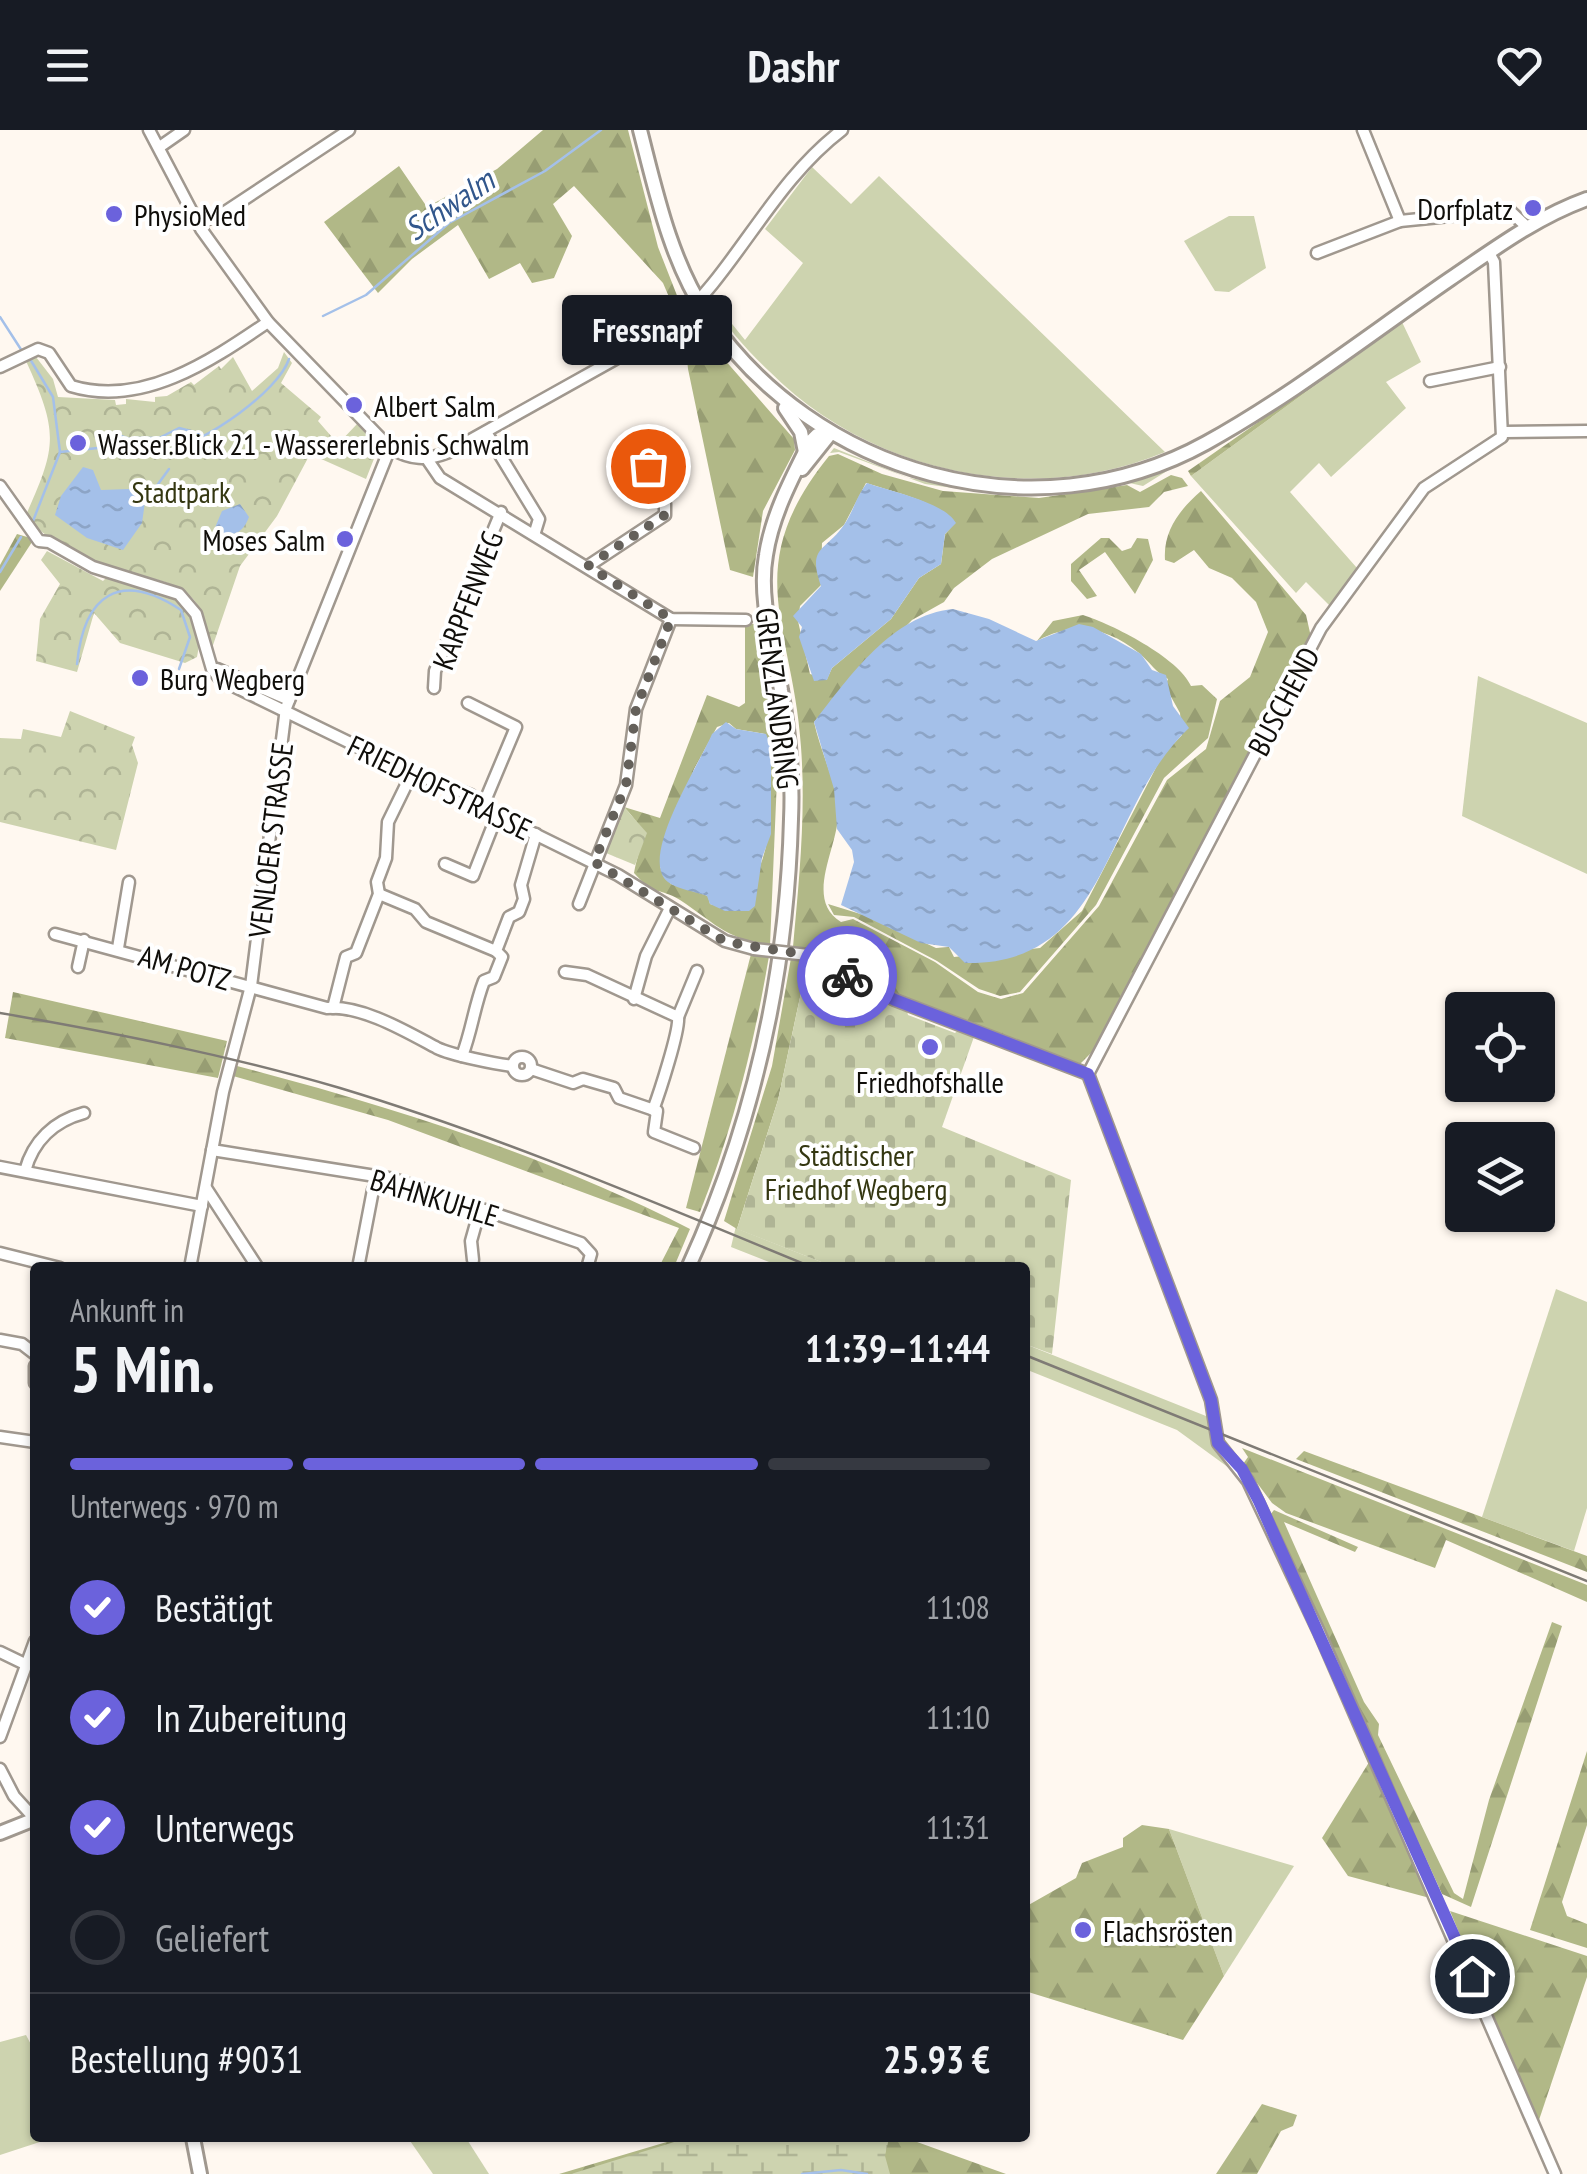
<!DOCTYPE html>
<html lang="de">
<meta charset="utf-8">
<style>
body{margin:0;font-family:"PT Sans Narrow",sans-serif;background:#20242c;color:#f1f3f6;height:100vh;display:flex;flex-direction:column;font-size:38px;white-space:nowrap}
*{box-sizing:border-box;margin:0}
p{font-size:32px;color:#9ea1a6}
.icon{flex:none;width:55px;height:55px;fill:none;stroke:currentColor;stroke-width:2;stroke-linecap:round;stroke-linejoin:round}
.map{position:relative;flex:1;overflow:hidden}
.side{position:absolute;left:30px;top:1132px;width:1000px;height:880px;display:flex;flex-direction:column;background:#171b24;border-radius:10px;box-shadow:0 2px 8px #0004}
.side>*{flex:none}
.controls{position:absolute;left:1445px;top:862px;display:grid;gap:20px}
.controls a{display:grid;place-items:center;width:110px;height:110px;border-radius:10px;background:#171b24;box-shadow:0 2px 8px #0004;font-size:50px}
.pin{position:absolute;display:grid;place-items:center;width:85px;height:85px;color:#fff;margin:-42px;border:5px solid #fff;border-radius:50%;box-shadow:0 2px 10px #0007}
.courier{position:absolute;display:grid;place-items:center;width:100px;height:100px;margin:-50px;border:8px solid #6b62dc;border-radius:50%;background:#fff;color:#222;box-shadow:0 2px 12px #0007}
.bubble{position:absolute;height:70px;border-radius:10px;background:#171b24;box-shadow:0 2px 8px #0004;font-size:32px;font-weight:700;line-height:70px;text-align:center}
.headline em{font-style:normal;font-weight:700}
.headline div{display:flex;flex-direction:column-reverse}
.headline{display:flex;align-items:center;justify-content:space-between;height:170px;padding:0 40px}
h1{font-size:65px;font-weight:700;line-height:75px}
.bar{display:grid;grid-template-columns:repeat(4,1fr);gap:15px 10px;align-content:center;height:120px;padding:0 40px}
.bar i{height:12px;border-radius:8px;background:#363941}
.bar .active{background:#6b62dc}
.bar p{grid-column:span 4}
.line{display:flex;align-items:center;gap:25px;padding:0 40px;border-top:2px solid #363941}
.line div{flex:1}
ol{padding:0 40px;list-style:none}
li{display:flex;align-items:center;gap:30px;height:110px}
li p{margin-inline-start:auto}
li .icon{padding:10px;border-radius:50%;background:#6b62dc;color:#fff;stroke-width:4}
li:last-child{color:#9ea1a6}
li i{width:55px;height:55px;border:5px solid #363941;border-radius:50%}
header{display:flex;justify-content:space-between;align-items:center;height:130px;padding:0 40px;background:#171b24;font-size:45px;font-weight:700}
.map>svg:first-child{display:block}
</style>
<header><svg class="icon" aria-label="menu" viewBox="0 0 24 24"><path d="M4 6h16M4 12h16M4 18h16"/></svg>Dashr<svg class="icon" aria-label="heart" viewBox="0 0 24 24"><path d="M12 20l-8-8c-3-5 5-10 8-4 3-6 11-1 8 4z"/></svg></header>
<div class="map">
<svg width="1587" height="2044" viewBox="0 0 1587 2044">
<defs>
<pattern id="forest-firs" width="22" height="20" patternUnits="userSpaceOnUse" patternTransform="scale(2.5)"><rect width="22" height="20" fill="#b1b887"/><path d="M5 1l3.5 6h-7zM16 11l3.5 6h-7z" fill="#979d73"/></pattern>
<pattern id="wetland-marsh" width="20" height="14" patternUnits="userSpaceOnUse" patternTransform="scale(2.5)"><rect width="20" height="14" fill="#cdd3af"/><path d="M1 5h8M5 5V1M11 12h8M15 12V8" fill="none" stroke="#afb495"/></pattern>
<pattern id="cemetery-stones" width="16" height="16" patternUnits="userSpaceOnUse" patternTransform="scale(2.5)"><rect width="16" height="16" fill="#cdd3af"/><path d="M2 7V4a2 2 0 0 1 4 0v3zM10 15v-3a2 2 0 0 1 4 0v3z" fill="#afb495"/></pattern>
<pattern id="park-crowns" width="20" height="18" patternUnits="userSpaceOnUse" patternTransform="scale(2.5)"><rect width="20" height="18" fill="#cdd3af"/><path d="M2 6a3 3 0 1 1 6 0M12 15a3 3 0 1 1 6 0" fill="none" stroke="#afb495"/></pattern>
<pattern id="water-ripples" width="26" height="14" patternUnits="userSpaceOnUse" patternTransform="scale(2.5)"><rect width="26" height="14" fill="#a4c0e9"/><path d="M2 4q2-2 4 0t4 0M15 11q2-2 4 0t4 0" fill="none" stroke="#8ca4c6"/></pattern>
</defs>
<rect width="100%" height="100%" fill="#fff8f0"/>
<g fill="#cdd3af">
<path d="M 812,37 L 851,74 L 879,46 L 1165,322 C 1032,378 870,343 769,241 C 747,220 725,197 712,169 L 745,210 L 803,133 L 765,99 Z"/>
<path d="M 1229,86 L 1254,86 L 1266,138 L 1229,162 L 1215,161 L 1184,111 Z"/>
<path d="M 1402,192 L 1421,232 L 1386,252 L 1406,278 L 1331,347 L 1319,333 L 1290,362 L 1357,438 L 1330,476 L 1306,452 L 1296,463 L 1191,346 Z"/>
<path d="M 834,318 L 909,348 L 996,361 L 1072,360 L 1167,341 L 1143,356 L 1125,352 L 1052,365 L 988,363 L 925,354 L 839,322 L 830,323 Z"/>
<path d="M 1478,546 L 1587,593 L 1587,744 L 1462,686 Z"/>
<path d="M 736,1096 L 738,1099 L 834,1137 L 782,1137 L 731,1117 Z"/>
<path d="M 1556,1159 L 1587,1172 L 1587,1378 L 1574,1421 L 1482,1387 Z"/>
<path d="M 1025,1214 L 1211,1288 L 1212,1311 L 1236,1343 L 1177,1300 L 1025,1239 Z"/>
<path d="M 1169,1699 L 1294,1736 L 1224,1846 Z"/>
<path d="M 26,1905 L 35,1922 L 35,2008 L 52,2008 L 0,2025 L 0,1912 Z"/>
<path d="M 408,2008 L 466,2008 L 489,2044 L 433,2044 Z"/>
</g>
<g fill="url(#forest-firs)" fill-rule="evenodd">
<path d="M 543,0 L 628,0 L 658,117 L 678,168 L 675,181 L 663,153 L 574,56 L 553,74 L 572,106 L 554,148 L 532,153 L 520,133 L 489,149 L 458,95 L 412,129 L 378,163 L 324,92 L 399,36 L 427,77 L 497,39 Z"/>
<path d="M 1402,192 L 1191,346 L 1188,341 Z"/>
<path d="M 691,205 L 717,221 L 794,309 L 795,320 L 763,381 L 753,447 L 730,440 L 688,239 L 685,207 Z"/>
<path d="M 838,324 L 882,344 L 943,361 L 1039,368 L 1127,355 L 1140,362 L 1171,345 L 1182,348 L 1188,356 L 1164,362 L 1149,377 L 1088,384 L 992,429 L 954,458 L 944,472 L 912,490 L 814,592 C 820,620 834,647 838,675 C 843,712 801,767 841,792 L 853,789 L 935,832 L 978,862 L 1001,869 L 1023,863 L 1099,776 L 1167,650 L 1206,619 L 1220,571 L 1250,547 L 1268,502 L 1256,472 L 1232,448 L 1209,438 L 1194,420 L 1174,433 L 1165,430 C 1163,401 1180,379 1201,361 L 1306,485 L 1311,507 L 1097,917 L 1079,935 L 873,857 L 810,820 L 793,817 C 799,751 806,684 801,617 C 793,494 738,439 829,326 ZM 866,353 C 897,363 934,370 955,393 L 945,404 L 941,434 L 919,448 L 891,489 L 832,538 L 827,549 L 810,544 L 798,491 L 800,476 L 821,455 L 822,413 L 844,395 Z"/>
<path d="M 17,404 L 34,409 L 0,461 L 0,435 Z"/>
<path d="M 1101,408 L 1109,408 L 1122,421 L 1131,418 L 1137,408 L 1148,409 L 1153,430 L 1135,464 L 1105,422 L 1079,440 L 1097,466 L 1087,469 L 1071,451 L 1071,434 Z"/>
<path d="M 1083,485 C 1112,494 1179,528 1191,556 L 1202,555 L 1217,569 L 1208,608 L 1164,648 L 1096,775 L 1020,862 L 1000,866 L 979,859 L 937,831 L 854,787 L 834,785 L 828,774 L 867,786 L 936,818 L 949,817 L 954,827 L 1040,818 L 1082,781 L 1162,626 L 1182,605 L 1180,583 L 1165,556 L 1168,549 C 1155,542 1150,532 1139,523 C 1107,497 1073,491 1037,511 L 1053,491 Z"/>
<path d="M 745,494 L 756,494 L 778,625 L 770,815 C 725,809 715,793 680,770 C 659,757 655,767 634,743 C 640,710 651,705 624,677 L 660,688 L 707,565 L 739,577 L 745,573 ZM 729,593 L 736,599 L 765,604 C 776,628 768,648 769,673 C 770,722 762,741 732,780 L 710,774 L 708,766 L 671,754 L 660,737 L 694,639 L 717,597 Z"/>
<path d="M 751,824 L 769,826 C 754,915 733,998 700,1082 L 686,1078 Z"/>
<path d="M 791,828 L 808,830 L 778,970 L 737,1099 L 724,1091 L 772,936 Z"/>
<path d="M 13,862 L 227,911 L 218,948 L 5,908 Z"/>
<path d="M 237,936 C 391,976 548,1026 690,1099 L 674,1137 L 659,1137 L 679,1098 L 388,990 L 233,946 Z"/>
<path d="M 1242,1318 L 1587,1455 L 1587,1472 L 1446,1410 L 1435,1438 L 1286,1383 L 1272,1373 L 1243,1334 L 1248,1327 Z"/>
<path d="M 1304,1321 L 1587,1426 L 1587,1442 L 1296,1329 Z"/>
<path d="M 1274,1380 L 1358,1417 L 1355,1422 L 1284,1392 L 1364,1572 L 1379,1594 L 1378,1605 L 1454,1763 L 1463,1769 L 1489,1670 L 1552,1492 L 1562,1496 L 1471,1777 L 1442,1764 L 1270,1385 Z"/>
<path d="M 1587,1621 L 1587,1695 L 1562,1772 L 1567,1786 L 1587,1794 L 1587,1818 L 1530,1800 Z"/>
<path d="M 1371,1629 L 1429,1762 L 1426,1767 L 1348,1746 L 1322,1708 Z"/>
<path d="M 1142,1695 L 1169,1699 L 1224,1846 L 1183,1910 L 1025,1861 L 1025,1777 L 1076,1748 L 1082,1733 L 1123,1717 L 1123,1708 Z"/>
<path d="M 1450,1781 L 1587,1826 L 1587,1847 L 1538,1993 Z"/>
<path d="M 1262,1974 L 1297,1985 L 1293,1996 L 1281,2001 L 1257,2044 L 1216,2044 Z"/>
<path d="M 680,2008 L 906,2008 L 1006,2044 L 559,2044 Z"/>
</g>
<path fill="url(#wetland-marsh)" d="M 687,2008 L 889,2008 L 885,2026 L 890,2044 L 571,2044 Z"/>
<path fill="url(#cemetery-stones)" d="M 808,830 L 906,877 L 908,885 L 955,903 L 960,898 L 975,904 L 942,997 L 1071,1050 L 1052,1224 L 1025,1214 L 1025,1138 L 834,1137 L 737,1099 L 778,970 Z"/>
<g fill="url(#park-crowns)">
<path d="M 284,222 L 292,233 L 281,253 L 321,287 L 318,291 L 338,314 L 357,294 L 379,316 L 366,349 L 319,328 L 308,328 L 277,386 L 240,436 L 212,518 C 206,502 205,481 192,468 C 170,446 138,448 111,439 C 83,430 45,408 25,387 C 57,316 59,303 26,231 L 36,227 L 53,249 L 58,267 L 115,270 L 116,275 L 126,274 L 126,269 L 155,272 L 155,267 L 167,266 L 191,252 L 194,255 L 219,236 L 221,239 L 233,227 L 252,261 L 278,238 Z"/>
<path d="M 47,421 L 103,451 L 106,448 C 147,456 212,469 197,527 L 185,533 L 120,513 L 94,483 L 77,542 L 36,531 L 40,489 L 60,454 L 41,430 Z"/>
<path d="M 70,581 L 135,607 L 132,615 L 138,633 L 116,720 L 0,692 L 0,608 L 21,609 L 23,599 L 61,607 Z"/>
<path d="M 624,677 L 647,703 L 635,735 L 606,723 Z"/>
</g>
<g fill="url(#water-ripples)">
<path d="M 83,337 L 93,340 L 101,360 L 129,359 L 145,372 L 142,393 L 123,420 L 87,408 L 55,385 L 61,366 Z"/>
<path d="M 867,353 C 892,362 944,372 956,393 L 945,404 L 941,434 L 919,448 L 891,489 L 832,538 L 827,550 L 814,551 L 799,507 L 802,497 L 793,486 L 821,456 C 807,416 825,422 844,395 C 853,382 857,365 867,353 Z"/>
<path d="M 240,374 L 249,387 C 243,403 234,406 218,405 L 214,400 L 222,381 Z"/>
<path d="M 953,479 L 989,489 L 1036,511 L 1079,494 L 1093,497 L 1141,524 L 1152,540 L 1166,545 L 1173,576 L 1189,598 C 1103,678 1111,836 965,833 L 949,817 L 921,813 L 841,775 L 854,732 L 852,720 L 837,699 L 834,659 L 814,592 C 850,546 892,485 953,479 Z"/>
<path d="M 726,592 L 736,599 L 766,604 L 771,616 L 771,704 L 762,728 L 755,776 L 749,781 L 725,781 L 710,774 L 707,766 C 695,761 672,759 664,748 C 644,719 699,635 712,604 Z"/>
</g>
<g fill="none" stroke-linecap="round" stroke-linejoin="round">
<g stroke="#a4c0e9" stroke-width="2.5">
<path d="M 323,186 L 366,165 L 449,93 L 545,41 L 601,0"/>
<path d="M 0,187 L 22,221"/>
<path d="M 30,229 L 53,267 L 60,322"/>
<path d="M 134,308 L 159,308 L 179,298 L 202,304"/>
<path d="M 145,372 L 169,339"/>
<path d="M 33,391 L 60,322 L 98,318 L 117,305 C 136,309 150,322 171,319 C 205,312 278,262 289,229"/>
<path d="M 0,442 L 21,407"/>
<path d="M 77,534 C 84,464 120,440 181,480 L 190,507 L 179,539"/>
<path d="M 802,2044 L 841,2040 L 867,2044"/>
</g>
<defs>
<g id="minor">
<path d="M 149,0 L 201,99 L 268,192 L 390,318 C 411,330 426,331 449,322 L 671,198 C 737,140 771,54 842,0"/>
<path d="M 1363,0 L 1400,91 L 1509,80 L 1528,98"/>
<path d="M 161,16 L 184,0"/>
<path d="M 198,93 L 225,82 L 349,0"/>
<path d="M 1317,123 L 1400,91"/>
<path d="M 672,198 L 718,200"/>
<path d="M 0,237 L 38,219 L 49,223 L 71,256 C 143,278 212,230 268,192"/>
<path d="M 1430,251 L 1500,237"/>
<path d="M 486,302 L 539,389 L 535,402"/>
<path d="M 1505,302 L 1587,301"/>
<path d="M 427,329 L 440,348 L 671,489 L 746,490"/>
<path d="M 0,356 L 39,411 L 49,412 L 93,437 L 179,464 L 196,484 L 212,539 L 221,550 L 412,643 L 471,665 L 482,678 L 618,745 L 725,811 L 754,819"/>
<path d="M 588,436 L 665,385 L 665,374 L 649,336"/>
<path d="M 217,539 L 289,570"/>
<path d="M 434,558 L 435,541 L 501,382"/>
<path d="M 468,573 L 516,597 L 482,678"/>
<path d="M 445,734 L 473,746 L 497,685"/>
<path d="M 379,764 L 415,779 L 426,792 L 496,821"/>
<path d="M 579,774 L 626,655 L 636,579 L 671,489"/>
<path d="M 55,804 L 327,878 C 362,875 407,902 437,918 C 451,925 496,934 513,936"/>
<path d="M 118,818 L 129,752"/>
<path d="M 808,825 L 895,870 L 1088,944"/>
<path d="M 78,837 L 84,810"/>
<path d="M 565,842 L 587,845 L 678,887 C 680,900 659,964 653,980"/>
<path d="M 634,869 L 646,826 L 670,778"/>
<path d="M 333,878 L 346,827 L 356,823 L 379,764 L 377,752 L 386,728 L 388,692 L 412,643"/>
<path d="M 678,887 L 697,841"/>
<path d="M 462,926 C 472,900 474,877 484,851 L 494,847 L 502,827 L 496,821 L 509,787 L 519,782 L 524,769 L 521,755 L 536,704"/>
<circle cx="522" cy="936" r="9"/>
<path d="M 531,939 L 573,953 L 583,949 L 614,958 L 619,968 L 657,981 L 654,1002 L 694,1018"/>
<path d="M 1088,944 L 1211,1270 L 1218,1313 L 1248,1351 L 1319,1502 L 1555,2044"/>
<path d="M 1088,944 L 1321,498 L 1424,358 L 1502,307 L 1494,132 L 1489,123"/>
<path d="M 212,1020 L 394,1049 L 581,1113 L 591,1124 L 587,1138"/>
<path d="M 0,1037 L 202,1076"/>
<path d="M 25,1041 C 33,1011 54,991 84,983"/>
<path d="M 206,1058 L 258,1138"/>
<path d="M 0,1123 L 60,1138"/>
<path d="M 473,1130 L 471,1111 L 480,1079"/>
<path d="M 190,1138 L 223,962 L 251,856 L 286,578 L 390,318"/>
<path d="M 358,1138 L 373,1060 L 381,1049"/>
<path d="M 0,1210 L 22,1214 L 35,1224"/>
<path d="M 35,1236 L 35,1253"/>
<path d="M 0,1307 L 35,1312"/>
<path d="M 0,1522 L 27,1535"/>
<path d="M 0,1607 L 35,1511"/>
<path d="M 0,1639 L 14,1666 L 35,1689"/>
</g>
<g id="major">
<path d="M 640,0 C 656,62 670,129 706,184 C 813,344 1034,408 1206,313 C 1291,266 1370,204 1450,149 C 1494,119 1537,87 1587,69"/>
<path d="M 785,278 L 801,302 L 805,322"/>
<path d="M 802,339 L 830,304"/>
<path d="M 688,1138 C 753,996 787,844 791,689 C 793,646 789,603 781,560 C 774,517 758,469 766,425 C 772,385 792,348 810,312 L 817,305 L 830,304"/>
<path d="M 0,1703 L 35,1689"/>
<path d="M 193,2008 L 200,2044"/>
</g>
</defs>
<use href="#minor" stroke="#a0988f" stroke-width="15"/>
<use href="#major" stroke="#a0988f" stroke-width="18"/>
<use href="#minor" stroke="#fff" stroke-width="10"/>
<use href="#major" stroke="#fff" stroke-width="12"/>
<g stroke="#7f7b75" stroke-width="2.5">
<path d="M 0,883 C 115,903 228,925 340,958 C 502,1007 658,1074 814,1138"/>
<path d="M 1025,1225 L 1587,1451"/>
</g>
<defs>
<path id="minor-bridge" d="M 754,819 L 808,825"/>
</defs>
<use href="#minor-bridge" stroke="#a0988f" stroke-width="15" stroke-linecap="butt"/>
<use href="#minor-bridge" stroke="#fff" stroke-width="10"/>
</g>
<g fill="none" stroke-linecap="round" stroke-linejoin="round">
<path stroke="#64605a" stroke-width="10" stroke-dasharray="0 18" d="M 648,336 L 665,374 L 665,385 L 588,436 L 671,489 L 636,579 L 626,655 L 594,732 L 726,812 L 808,825 L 847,846"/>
<path stroke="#6b62dc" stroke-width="12" d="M 847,846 L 895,870 L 1088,944 L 1211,1270 L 1218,1313 L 1242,1339 L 1259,1371 L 1472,1846"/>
</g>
<g fill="#6b62dc" stroke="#fff" stroke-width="4">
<circle cx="1533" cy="78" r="10"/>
<circle cx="114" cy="84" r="10"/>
<circle cx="354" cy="275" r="10"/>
<circle cx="78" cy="313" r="10"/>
<circle cx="345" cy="409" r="10"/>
<circle cx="140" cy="548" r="10"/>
<circle cx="930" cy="917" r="10"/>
<circle cx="1083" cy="1800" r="10"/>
</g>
<g text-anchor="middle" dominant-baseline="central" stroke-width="8" stroke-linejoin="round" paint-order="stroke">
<g font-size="30" fill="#100e0a" stroke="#fff" text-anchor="start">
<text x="1513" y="78" text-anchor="end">Dorfplatz</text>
<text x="134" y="84">PhysioMed</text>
<text x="374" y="275">Albert Salm</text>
<text x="98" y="313">Wasser.Blick 21 - Wassererlebnis Schwalm</text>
<text x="325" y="409" text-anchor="end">Moses Salm</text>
<text x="160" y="548">Burg Wegberg</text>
<text x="930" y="951" text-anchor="middle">Friedhofshalle</text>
<text x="1103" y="1800">Flachsrösten</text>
</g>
<g font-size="30" fill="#343711" stroke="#fff">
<text x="181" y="361">Stadtpark</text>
<text x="856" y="1024">Städtischer<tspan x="856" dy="34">Friedhof Wegberg</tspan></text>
</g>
<g font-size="30" fill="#100e0a" stroke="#fff">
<text transform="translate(467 470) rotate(-69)">KARPFENWEG</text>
<text transform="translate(778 568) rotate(83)">GRENZLANDRING</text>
<text transform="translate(1283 571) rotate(-62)">BUSCHEND</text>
<text transform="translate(440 657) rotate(26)">FRIEDHOFSTRASSE</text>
<text transform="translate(270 710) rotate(-83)">VENLOER STRASSE</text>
<text transform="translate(185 837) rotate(16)">AM POTZ</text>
<text transform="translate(435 1067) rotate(17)">BAHNKUHLE</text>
</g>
<g font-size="32" font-style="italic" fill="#32578c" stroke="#fff">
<text transform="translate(449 74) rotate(-34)">Schwalm</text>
</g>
</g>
</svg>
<div class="controls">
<a><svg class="icon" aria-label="locate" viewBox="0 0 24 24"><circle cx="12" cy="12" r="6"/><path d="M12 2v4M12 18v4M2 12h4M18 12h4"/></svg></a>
<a><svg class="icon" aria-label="layers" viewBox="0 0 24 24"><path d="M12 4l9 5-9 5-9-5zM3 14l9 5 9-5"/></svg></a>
</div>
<div class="pin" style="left:648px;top:336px;background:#ea580c"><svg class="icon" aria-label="bag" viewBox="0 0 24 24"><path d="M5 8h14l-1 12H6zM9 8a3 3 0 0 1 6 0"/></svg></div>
<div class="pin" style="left:1472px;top:1846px;background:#1f2937"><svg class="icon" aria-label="home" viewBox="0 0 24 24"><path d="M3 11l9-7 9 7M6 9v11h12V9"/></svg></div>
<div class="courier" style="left:847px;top:846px"><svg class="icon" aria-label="bike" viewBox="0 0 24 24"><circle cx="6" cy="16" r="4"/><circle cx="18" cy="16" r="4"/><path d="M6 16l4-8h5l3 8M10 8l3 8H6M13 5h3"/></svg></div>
<div class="bubble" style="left:562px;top:165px;width:170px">Fressnapf</div>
<section class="side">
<div class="headline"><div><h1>5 Min.</h1><p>Ankunft in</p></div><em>11:39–11:44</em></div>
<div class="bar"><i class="active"></i><i class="active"></i><i class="active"></i><i></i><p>Unterwegs · 970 m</p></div>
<ol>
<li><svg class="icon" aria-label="check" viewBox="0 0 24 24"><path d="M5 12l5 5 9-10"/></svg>Bestätigt<p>11:08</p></li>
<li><svg class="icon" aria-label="check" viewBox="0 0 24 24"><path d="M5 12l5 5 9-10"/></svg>In Zubereitung<p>11:10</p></li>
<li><svg class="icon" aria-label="check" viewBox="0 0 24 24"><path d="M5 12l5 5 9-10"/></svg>Unterwegs<p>11:31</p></li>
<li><i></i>Geliefert</li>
</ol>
<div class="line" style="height:130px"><div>Bestellung #9031</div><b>25.93 €</b></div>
</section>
</div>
